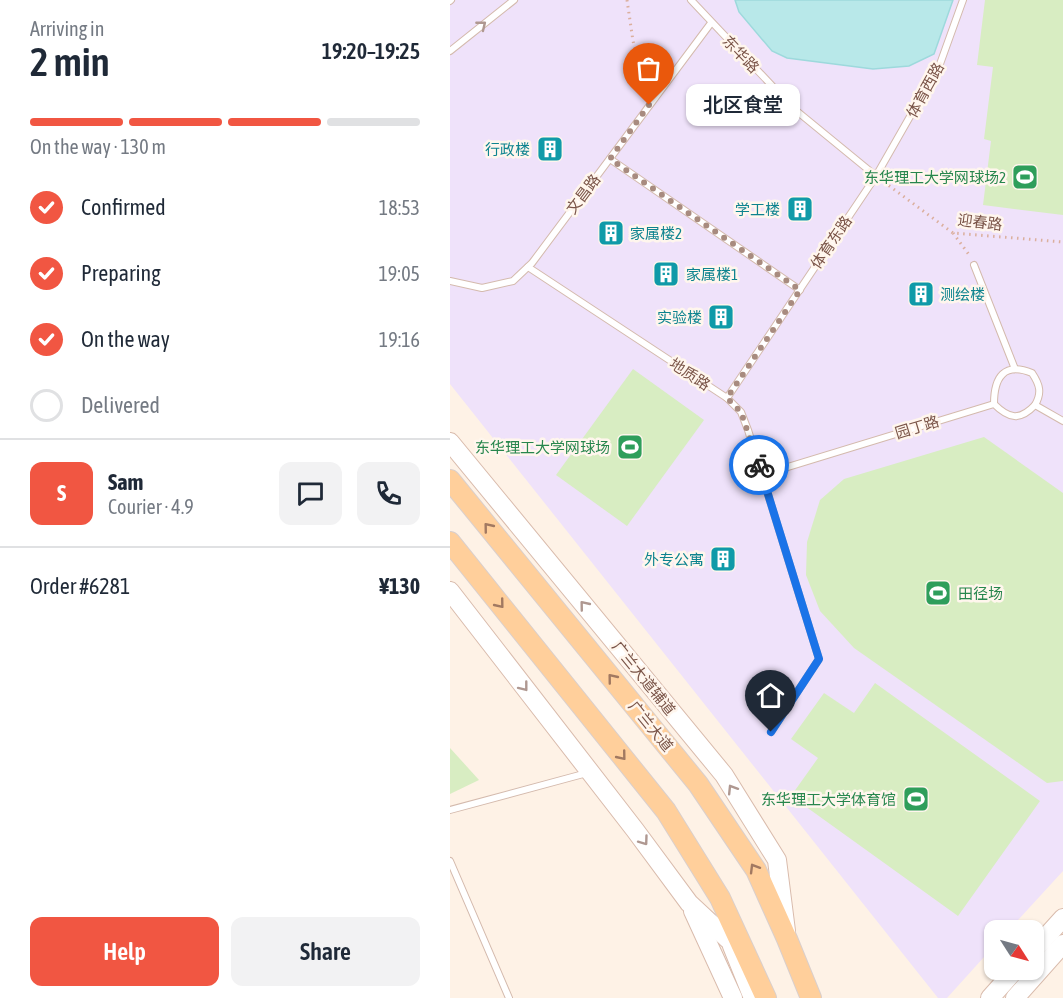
<!DOCTYPE html>
<meta charset="utf-8">
<style>
body{margin:0;font-family:"Asap Condensed","Noto Sans SC",sans-serif;background:#f2f2f3;color:#1f2937;height:100vh;display:flex;flex-direction:column;font-size:22px;white-space:nowrap}
*{box-sizing:border-box;margin:0}
p{font-size:20px;color:#747a83}
.icon{flex:none;width:33px;height:33px;fill:none;stroke:currentColor;stroke-width:2;stroke-linecap:round;stroke-linejoin:round}
.map{position:relative;flex:1;overflow:hidden}
.side{display:flex;flex-direction:column;background:#fff;width:450px}
.side>*{flex:none}
.needle{width:39px;rotate:126deg}
.controls{position:absolute;left:534px;top:920px;display:grid;gap:12px}
.controls a{display:grid;place-items:center;width:60px;height:60px;border-radius:12px;background:#fff;box-shadow:0 2px 4px #0004;font-size:30px}
.pin{position:absolute;display:grid;place-items:center;width:51px;height:51px;color:#fff;margin:-62px -26px;border-radius:50% 50% 50% 0;rotate:-45deg;box-shadow:0 0 6px #0007}
.pin .icon{rotate:45deg}
.courier{position:absolute;display:grid;place-items:center;width:60px;height:60px;margin:-30px;border:4px solid #1a73e8;border-radius:50%;background:#fff;color:#222;box-shadow:0 2px 8px #0007}
.bubble{position:absolute;height:42px;border-radius:12px;background:#fff;box-shadow:0 2px 4px #0004;font-size:20px;font-weight:600;line-height:42px;text-align:center}
.head em{font-style:normal;font-weight:600}
.head div{display:flex;flex-direction:column-reverse}
.head{display:flex;align-items:center;justify-content:space-between;height:102px;padding:0 30px}
h1{font-size:39px;font-weight:600;line-height:45px}
.bar{display:grid;grid-template-columns:repeat(4,1fr);gap:9px 6px;align-content:center;height:72px;padding:0 30px}
.bar i{height:8px;border-radius:4px;background:#e0e1e3}
.bar .current{background:#f15642}
.bar p{grid-column:span 4}
.line{display:flex;align-items:center;gap:15px;padding:0 30px;border-top:2px solid #e0e1e3}
.line div{flex:1}
.round{display:grid;place-items:center;flex:none;width:63px;height:63px;border-radius:12px;background:#f2f2f3}
ol{padding:0 30px;list-style:none}
li{display:flex;align-items:center;gap:18px;height:66px}
li p{margin-inline-start:auto}
li .icon{padding:6px;border-radius:50%;background:#f15642;color:#fff;stroke-width:4}
li:last-child{color:#747a83}
li i{width:33px;height:33px;border:3px solid #e0e1e3;border-radius:50%}
.primary-button{display:flex;gap:12px;margin-top:auto;padding:12px 30px}
.primary-button a{flex:1;height:69px;border-radius:12px;background:#f15642;color:#fff;font-size:24px;font-weight:600;line-height:69px;text-align:center}
.primary-button a+a{background:#f2f2f3;color:#1f2937}
main{display:flex;flex:1;min-height:0}
.map>svg:first-child{display:block}
</style>
<main>
<section class="side">
<div class="head"><div><h1>2 min</h1><p>Arriving in</p></div><em>19:20–19:25</em></div>
<div class="bar"><i class="current"></i><i class="current"></i><i class="current"></i><i></i><p>On the way · 130 m</p></div>
<ol>
<li><svg class="icon" aria-label="check" viewBox="0 0 24 24"><path d="M5 12l5 5 9-10"/></svg>Confirmed<p>18:53</p></li>
<li><svg class="icon" aria-label="check" viewBox="0 0 24 24"><path d="M5 12l5 5 9-10"/></svg>Preparing<p>19:05</p></li>
<li><svg class="icon" aria-label="check" viewBox="0 0 24 24"><path d="M5 12l5 5 9-10"/></svg>On the way<p>19:16</p></li>
<li><i></i>Delivered</li>
</ol>
<div class="line" style="height:108px"><b class="round" style="background:#f15642;color:#fff">S</b><div><b>Sam</b><p>Courier · 4.9</p></div><a class="round"><svg class="icon" aria-label="chat" viewBox="0 0 24 24"><path d="M4 5h16v11H9l-5 4z"/></svg></a><a class="round"><svg class="icon" aria-label="phone" viewBox="0 0 24 24"><path d="M5 4h4l2 5-3 2q2 4 5 5l2-3 5 2v4C11 20 4 13 5 4z"/></svg></a></div>
<div class="line" style="height:78px"><div>Order #6281</div><b>¥130</b></div>
<div class="primary-button"><a>Help</a><a>Share</a></div>
</section>
<div class="map">
<svg width="613" height="998" viewBox="0 0 613 998">
<rect width="100%" height="100%" fill="#fef2e6"/>
<path fill="#efe2fa" d="M 0,0 L 613,0 L 613,871 L 559,930 L 544,930 L 544,946 L 497,998 L 488,998 L 0,384 Z"/>
<g fill="#d8edc2">
<path d="M 535,0 L 613,0 L 613,215 L 533,205 L 541,141 L 534,139 L 543,67 L 527,65 Z"/>
<path d="M 183,369 L 254,420 L 177,526 L 106,475 Z"/>
<path d="M 534,437 L 613,493 L 613,781 L 597,783 L 404,648 L 370,611 L 356,575 L 357,542 L 370,500 L 394,479 Z"/>
<path d="M 425,683 L 590,801 L 508,916 L 341,796 L 368,758 L 341,739 L 374,693 L 404,713 Z"/>
<path d="M 0,748 L 29,780 L 0,794 Z"/>
</g>
<path fill="#b8e8e9" stroke="#9dd9dc" stroke-width="1.5" d="M 285,0 L 503,0 L 484,54 L 459,66 L 423,69 L 337,58 L 322,51 L 289,12 Z"/>
<g fill="none" stroke-linecap="round" stroke-linejoin="round">
<defs>
<g id="service">
<path d="M 241,0 L 343,108 L 426,176"/>
<path d="M 0,1 L 1,0"/>
<path d="M 0,51 L 64,0"/>
<path d="M 160,159 L 350,290"/>
<path d="M 524,265 L 565,369"/>
<path d="M 78,267 L 277,398 L 291,412 L 298,430 L 369,659 L 321,732"/>
<path d="M 0,281 L 32,288 L 63,281 L 82,263 L 261,23"/>
<path d="M 277,398 L 426,176 L 490,64 L 513,0"/>
<path d="M 544,404 C 544,377 554,362 582,373 C 590,385 592,393 585,405"/>
<path d="M 312,475 L 544,404 C 559,419 570,421 585,405 L 613,421"/>
<path d="M 0,810 L 137,773"/>
<path d="M 0,861 L 59,998"/>
</g>
<g id="secondary">
<path d="M 0,442 L 274,775 L 327,860 L 336,931"/>
<path d="M 0,591 L 185,830 L 239,903 L 297,957"/>
<path d="M 243,911 L 283,998"/>
<path d="M 282,946 L 303,998"/>
<path d="M 584,950 L 613,918"/>
<path d="M 540,998 L 566,969"/>
<path d="M 565,998 L 613,944"/>
</g>
<g id="primary">
<path d="M 0,480 L 248,784 L 306,870 L 337,939 L 361,998"/>
<path d="M 0,542 L 216,811 L 270,898 L 316,998"/>
</g>
</defs>
<use href="#service" stroke="#d4baad" stroke-width="8"/>
<use href="#secondary" stroke="#d9bbac" stroke-width="20"/>
<use href="#primary" stroke="#dacfcc" stroke-width="22"/>
<g stroke="#dbaf9d" stroke-width="3" stroke-dasharray="1.5 4.5" stroke-linecap="butt">
<path d="M 177,0 L 183,41 L 196,92"/>
<path d="M 434,182 L 503,233 L 613,242"/>
<path d="M 503,233 L 520,256"/>
</g>
<use href="#service" stroke="#fff" stroke-width="6"/>
<use href="#secondary" stroke="#fff" stroke-width="18"/>
<use href="#primary" stroke="#ffcf9b" stroke-width="20"/>
</g>
<defs><path id="oneway-chevron" d="M-2-3.5L2.5 0L-2 3.5" fill="none" stroke-width="1.6" stroke-linecap="round" stroke-linejoin="round" transform="scale(1.5)"/></defs>
<g stroke="#af9891">
<use href="#oneway-chevron" transform="translate(32 25) rotate(-39)"/>
<use href="#oneway-chevron" transform="translate(134 605) rotate(-129)"/>
<use href="#oneway-chevron" transform="translate(74 687) rotate(52)"/>
<use href="#oneway-chevron" transform="translate(282 789) rotate(-122)"/>
<use href="#oneway-chevron" transform="translate(194 841) rotate(54)"/>
</g>
<g stroke="#a27961">
<use href="#oneway-chevron" transform="translate(38 527) rotate(-129)"/>
<use href="#oneway-chevron" transform="translate(50 604) rotate(51)"/>
<use href="#oneway-chevron" transform="translate(162 678) rotate(-129)"/>
<use href="#oneway-chevron" transform="translate(172 756) rotate(51)"/>
<use href="#oneway-chevron" transform="translate(304 868) rotate(-121)"/>
</g>
<g fill="none" stroke-linecap="round" stroke-linejoin="round">
<path stroke="#a88b7f" stroke-width="6" stroke-dasharray="0 10.8" d="M 199,105 L 160,159 L 350,290 L 277,398 L 291,412 L 309,465"/>
<path stroke="#1a73e8" stroke-width="8" d="M 309,465 L 369,659 L 321,732"/>
</g>
<defs>
<symbol id="building-square" viewBox="-11 -11 22 22"><rect x="-9" y="-9" width="18" height="18" rx="4" fill="#0f9aa8" stroke="#fff6ed"/><path d="M-4-6H4V6H1V3H-1V6H-4ZM-2.5-4.3h1.7v1.8h-1.7ZM.8-4.3h1.7v1.8H.8ZM-2.5-1h1.7V.8h-1.7ZM.8-1h1.7V.8H.8Z" fill="#fff"/></symbol>
<symbol id="stadium-square" viewBox="-11 -11 22 22"><rect x="-9" y="-9" width="18" height="18" rx="4" fill="#2e9e5b" stroke="#fff6ed"/><path d="M0-5a6.5 5 0 1 0 0 10a6.5 5 0 1 0 0-10ZM-3.5-1.8h7v3.6h-7Z" fill="#fff"/></symbol>
</defs>
<g fill-rule="evenodd">
<use href="#building-square" x="85" y="134" width="30" height="30"/>
<use href="#stadium-square" x="560" y="162" width="30" height="30"/>
<use href="#building-square" x="335" y="194" width="30" height="30"/>
<use href="#building-square" x="146" y="218" width="30" height="30"/>
<use href="#building-square" x="201" y="259" width="30" height="30"/>
<use href="#building-square" x="456" y="279" width="30" height="30"/>
<use href="#building-square" x="256" y="302" width="30" height="30"/>
<use href="#stadium-square" x="165" y="432" width="30" height="30"/>
<use href="#building-square" x="258" y="544" width="30" height="30"/>
<use href="#stadium-square" x="473" y="578" width="30" height="30"/>
<use href="#stadium-square" x="451" y="784" width="30" height="30"/>
</g>
<g text-anchor="middle" dominant-baseline="central" stroke-width="5" stroke-linejoin="round" paint-order="stroke">
<g font-size="15" fill="#7a5448" stroke="#fff6ed">
<text transform="translate(291 54) rotate(46)">东华路</text>
<text transform="translate(475 90) rotate(-61)">体育西路</text>
<text transform="translate(133 194) rotate(-53)">文昌路</text>
<text transform="translate(530 222) rotate(7)">迎春路</text>
<text transform="translate(381 242) rotate(-56)">体育东路</text>
<text transform="translate(240 374) rotate(33)">地质路</text>
<text transform="translate(467 427) rotate(-17)">园丁路</text>
<text transform="translate(194 678) rotate(51)">广兰大道辅道</text>
<text transform="translate(201 726) rotate(51)">广兰大道</text>
</g>
<g font-size="15" fill="#0d838f" stroke="#fff6ed" text-anchor="end">
<text x="80" y="149">行政楼</text>
<text x="330" y="209">学工楼</text>
<text x="180" y="233" text-anchor="start">家属楼2</text>
<text x="236" y="274" text-anchor="start">家属楼1</text>
<text x="490" y="294" text-anchor="start">测绘楼</text>
<text x="252" y="317">实验楼</text>
<text x="254" y="559">外专公寓</text>
</g>
<g font-size="15" fill="#27864d" stroke="#fff6ed" text-anchor="end">
<text x="556" y="177">东华理工大学网球场2</text>
<text x="160" y="447">东华理工大学网球场</text>
<text x="508" y="593" text-anchor="start">田径场</text>
<text x="446" y="799">东华理工大学体育馆</text>
</g>
</g>
</svg>
<div class="controls">
<a><svg class="needle" viewBox="-14 -14 28 28"><path d="M0-13l5 13h-10z" fill="#e53935"/><path d="M0 13l5-13h-10z" fill="#747a83"/></svg></a>
</div>
<div class="pin" style="left:199px;top:105px;background:#ea580c"><svg class="icon" aria-label="bag" viewBox="0 0 24 24"><path d="M5 8h14l-1 12H6zM9 8a3 3 0 0 1 6 0"/></svg></div>
<div class="pin" style="left:321px;top:732px;background:#1f2937"><svg class="icon" aria-label="home" viewBox="0 0 24 24"><path d="M3 11l9-7 9 7M6 9v11h12V9"/></svg></div>
<div class="courier" style="left:309px;top:465px"><svg class="icon" aria-label="bike" viewBox="0 0 24 24"><circle cx="6" cy="16" r="4"/><circle cx="18" cy="16" r="4"/><path d="M6 16l4-8h5l3 8M10 8l3 8H6M13 5h3"/></svg></div>
<div class="bubble" style="left:236px;top:84px;width:114px">北区食堂</div>
</div>
</main>
